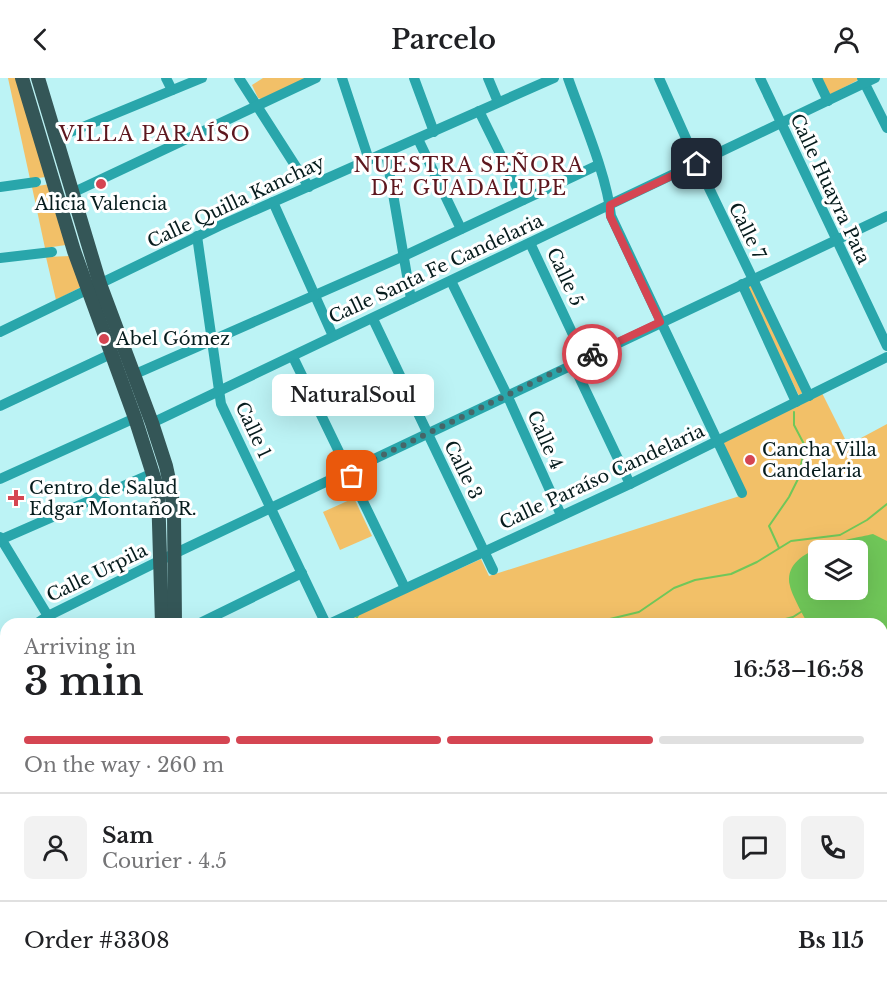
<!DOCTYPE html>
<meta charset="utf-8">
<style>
body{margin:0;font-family:"Libre Baskerville",serif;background:#f2f2f2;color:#202124;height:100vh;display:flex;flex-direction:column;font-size:22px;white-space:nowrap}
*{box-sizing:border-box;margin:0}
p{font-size:20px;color:#757577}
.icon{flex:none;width:33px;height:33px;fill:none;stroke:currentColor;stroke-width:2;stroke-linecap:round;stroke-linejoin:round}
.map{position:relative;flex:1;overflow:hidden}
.drawer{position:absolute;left:0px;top:540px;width:888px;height:374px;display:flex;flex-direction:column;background:#fff;border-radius:18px 18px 0 0;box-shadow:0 6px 24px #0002}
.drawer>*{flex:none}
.tools{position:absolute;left:808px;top:462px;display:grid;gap:12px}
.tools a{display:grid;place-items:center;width:60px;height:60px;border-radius:9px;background:#fff;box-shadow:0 6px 24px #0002;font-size:30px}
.pin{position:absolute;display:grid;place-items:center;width:51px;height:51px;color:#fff;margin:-26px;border-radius:12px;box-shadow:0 3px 9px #0006}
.courier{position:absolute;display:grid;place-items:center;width:60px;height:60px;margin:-30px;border:4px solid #d54552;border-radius:50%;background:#fff;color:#222;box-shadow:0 2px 8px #0007}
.bubble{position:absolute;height:42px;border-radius:9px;background:#fff;box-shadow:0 6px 24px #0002;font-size:20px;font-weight:600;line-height:42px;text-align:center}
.summary em{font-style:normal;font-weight:600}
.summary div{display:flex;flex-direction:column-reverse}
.summary{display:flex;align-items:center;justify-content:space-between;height:102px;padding:0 24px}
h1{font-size:39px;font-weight:600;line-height:45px}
.bar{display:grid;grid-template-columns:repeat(4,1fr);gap:9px 6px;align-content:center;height:72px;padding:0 24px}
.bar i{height:8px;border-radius:4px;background:#e0e0e0}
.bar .active{background:#d54552}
.bar p{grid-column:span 4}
.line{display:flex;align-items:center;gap:15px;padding:0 24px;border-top:2px solid #e0e0e0}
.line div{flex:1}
.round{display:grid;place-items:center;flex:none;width:63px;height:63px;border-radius:9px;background:#f2f2f2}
header{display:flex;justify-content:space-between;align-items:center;height:78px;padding:0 24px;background:#fff;font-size:27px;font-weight:600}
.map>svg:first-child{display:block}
</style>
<header><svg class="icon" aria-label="back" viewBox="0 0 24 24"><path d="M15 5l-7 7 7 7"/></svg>Parcelo<svg class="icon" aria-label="person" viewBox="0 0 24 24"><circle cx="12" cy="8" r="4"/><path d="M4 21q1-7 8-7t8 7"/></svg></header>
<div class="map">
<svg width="887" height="913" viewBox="0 0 887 913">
<rect width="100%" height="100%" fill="#bcf3f5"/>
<g fill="#f2c068" fill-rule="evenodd">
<path d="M 8,0 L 17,0 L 46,99 L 30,101 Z"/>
<path d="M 263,0 L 307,0 L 261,21 L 258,20 L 252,7 Z"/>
<path d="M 820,0 L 859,0 L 858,2 L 828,18 Z"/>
<path d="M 50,106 L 66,167 L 45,170 L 32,109 Z"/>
<path d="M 70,178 L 81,209 L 56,222 L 46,179 Z"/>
<path d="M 751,206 L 803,314 L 799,318 L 746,208 Z"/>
<path d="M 822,315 L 848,367 L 887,346 L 887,640 L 882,643 L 882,546 L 338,546 L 481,481 L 489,498 L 746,416 L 723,364 ZM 819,472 L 858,472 L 858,512 L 819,512 Z"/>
<path d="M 354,420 L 372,458 L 340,472 L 323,434 Z"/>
<path d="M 6,674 L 6,908 L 167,908 L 169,913 L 0,913 L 0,676 Z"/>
<path d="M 203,908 L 299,908 L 286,913 L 205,913 Z"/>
</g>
<path fill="#70c759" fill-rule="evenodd" d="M 873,456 L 887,463 L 887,576 L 882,578 L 882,546 L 808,546 C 804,539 791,515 790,508 C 781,470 848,462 873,456 ZM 819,472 L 858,472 L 858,512 L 819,512 Z"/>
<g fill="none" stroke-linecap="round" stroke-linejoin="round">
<g stroke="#70c759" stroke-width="2">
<path d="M 779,470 L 769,448 L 789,419 L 798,401 L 805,368 L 794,347 L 794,334"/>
<path d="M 354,546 L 358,537"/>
<path d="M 589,546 L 639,534 L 674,510 L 695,502 L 731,496 L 757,484 L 791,463 L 840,457 L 867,442 L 887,426"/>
<path d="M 767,546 L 793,539 L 804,532"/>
<path d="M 0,843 L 6,838"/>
</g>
<g stroke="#29a6ab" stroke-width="10">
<path d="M 166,0 L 172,12"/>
<path d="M 239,0 L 309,109"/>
<path d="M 342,0 L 369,82"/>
<path d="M 414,0 L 434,54"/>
<path d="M 488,0 L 498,24"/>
<path d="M 568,0 C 582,40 607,97 611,138 L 742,415"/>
<path d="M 659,0 L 697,85 L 809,318"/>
<path d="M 760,0 L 887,268"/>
<path d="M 817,0 L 828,23"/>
<path d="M 862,0 L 887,50"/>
<path d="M 479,33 L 523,122"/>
<path d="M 56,60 L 202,0"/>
<path d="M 418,61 L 461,151"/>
<path d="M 386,75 L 411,221"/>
<path d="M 0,109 L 36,104"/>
<path d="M 72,115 L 316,0"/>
<path d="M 273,124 L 333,258"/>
<path d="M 197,158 L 221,326 L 326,546"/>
<path d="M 530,165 L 584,280"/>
<path d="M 0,180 L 52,174"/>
<path d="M 451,203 L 508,319 L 561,437"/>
<path d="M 742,206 L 796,324"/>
<path d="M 373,241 L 493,492"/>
<path d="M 0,254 L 219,148 L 554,0"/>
<path d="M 293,279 L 405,510"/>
<path d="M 573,286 L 630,406"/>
<path d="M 133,297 L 404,178 L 598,87"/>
<path d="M 0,328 L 111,276"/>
<path d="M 152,345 L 875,0"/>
<path d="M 0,401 L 135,340"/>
<path d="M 0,459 L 48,538"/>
<path d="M 0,462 L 153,395"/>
<path d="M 36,546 L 48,538 L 161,482 L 887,138"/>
<path d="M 198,546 L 302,495"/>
<path d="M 329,546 L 630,406 L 887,279"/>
<path d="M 0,571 L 6,566"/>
<path d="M 882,647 L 887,645"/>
<path d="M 882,745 L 887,743"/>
<path d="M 882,819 L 887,817"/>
<path d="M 349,908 L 351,913"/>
<path d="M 724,908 L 727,913"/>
<path d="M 859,908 L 862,913"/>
<path d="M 299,913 L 311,908"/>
<path d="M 508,913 L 520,908"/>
<path d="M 670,913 L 682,908"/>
<path d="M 780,913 L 791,908"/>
</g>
<g stroke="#345657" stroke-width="14">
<path d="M 22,0 L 74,173 L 135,340 L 158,412 L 162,546"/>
<path d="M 38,0 L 100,206 L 152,345 L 166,388 L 171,411 L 174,435 L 175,546"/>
<path d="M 179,908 L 181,913"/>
<path d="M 198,908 L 200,913"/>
</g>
</g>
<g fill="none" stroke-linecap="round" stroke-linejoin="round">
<path stroke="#466769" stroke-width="6" stroke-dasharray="0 10.8" d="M 352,398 L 350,393 L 592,276"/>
<path stroke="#d54552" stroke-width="8" d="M 592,276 L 660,244 L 610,138 L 610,127 L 697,86"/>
</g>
<g fill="#d54552" stroke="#fff" stroke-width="2">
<circle cx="101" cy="106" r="6"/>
<circle cx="104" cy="261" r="6"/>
<circle cx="750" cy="382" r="6"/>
<path d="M13 411h6v6h6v6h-6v6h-6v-6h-6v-6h6z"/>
</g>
<g text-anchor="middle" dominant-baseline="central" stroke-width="6" stroke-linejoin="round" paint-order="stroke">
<g font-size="18" fill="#061c1d" stroke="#fff">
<text transform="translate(830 111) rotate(65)">Calle Huayra Pata</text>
<text transform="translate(236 124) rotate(-25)">Calle Quilla Kanchay</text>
<text transform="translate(747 153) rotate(64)">Calle 7</text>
<text transform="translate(436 191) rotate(-25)">Calle Santa Fe Candelaria</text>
<text transform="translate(565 199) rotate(65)">Calle 5</text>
<text transform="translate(253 352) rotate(65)">Calle 1</text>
<text transform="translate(545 362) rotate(66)">Calle 4</text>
<text transform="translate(463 392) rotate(64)">Calle 3</text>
<text transform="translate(602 399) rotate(-25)">Calle Paraíso Candelaria</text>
<text transform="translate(97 495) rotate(-26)">Calle Urpila</text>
</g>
<g font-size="18" fill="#061c1d" stroke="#fff" text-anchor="start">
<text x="101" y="126" text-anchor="middle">Alicia Valencia</text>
<text x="116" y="261">Abel Gómez</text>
<text x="762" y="372">Cancha Villa<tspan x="762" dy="21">Candelaria</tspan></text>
<text x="29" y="410">Centro de Salud<tspan x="29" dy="21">Edgar Montaño R.</tspan></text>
</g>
<g font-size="20" letter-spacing="1.5" fill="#5d171e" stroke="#fff">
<text x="155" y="56">VILLA PARAÍSO</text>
<text x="469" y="87">NUESTRA SEÑORA<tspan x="469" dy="23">DE GUADALUPE</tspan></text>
</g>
</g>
</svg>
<div class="tools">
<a><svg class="icon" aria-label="layers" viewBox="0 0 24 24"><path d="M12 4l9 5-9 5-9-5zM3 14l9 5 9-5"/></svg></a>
</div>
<div class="pin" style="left:352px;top:398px;background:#ea580c"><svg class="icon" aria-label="bag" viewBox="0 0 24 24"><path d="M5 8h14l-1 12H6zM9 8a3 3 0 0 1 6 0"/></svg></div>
<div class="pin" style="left:697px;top:86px;background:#1f2937"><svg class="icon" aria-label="home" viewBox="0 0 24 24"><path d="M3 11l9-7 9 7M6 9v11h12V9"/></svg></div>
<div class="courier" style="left:592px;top:276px"><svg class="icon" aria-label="bike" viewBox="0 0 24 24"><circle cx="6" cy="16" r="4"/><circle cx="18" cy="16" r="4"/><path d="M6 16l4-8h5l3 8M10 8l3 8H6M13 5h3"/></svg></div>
<div class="bubble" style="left:272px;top:296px;width:162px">NaturalSoul</div>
<section class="drawer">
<div class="summary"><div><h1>3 min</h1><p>Arriving in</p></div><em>16:53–16:58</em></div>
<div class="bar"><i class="active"></i><i class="active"></i><i class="active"></i><i></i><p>On the way · 260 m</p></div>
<div class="line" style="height:108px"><a class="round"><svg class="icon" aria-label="person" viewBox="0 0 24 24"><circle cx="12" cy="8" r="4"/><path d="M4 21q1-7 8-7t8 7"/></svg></a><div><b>Sam</b><p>Courier · 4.5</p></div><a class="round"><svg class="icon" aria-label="chat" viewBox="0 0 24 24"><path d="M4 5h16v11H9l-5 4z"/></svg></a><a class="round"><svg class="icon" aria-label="phone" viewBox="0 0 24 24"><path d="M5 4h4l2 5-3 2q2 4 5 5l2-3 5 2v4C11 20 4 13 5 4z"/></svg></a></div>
<div class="line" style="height:78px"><div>Order #3308</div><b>Bs 115</b></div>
</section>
</div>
